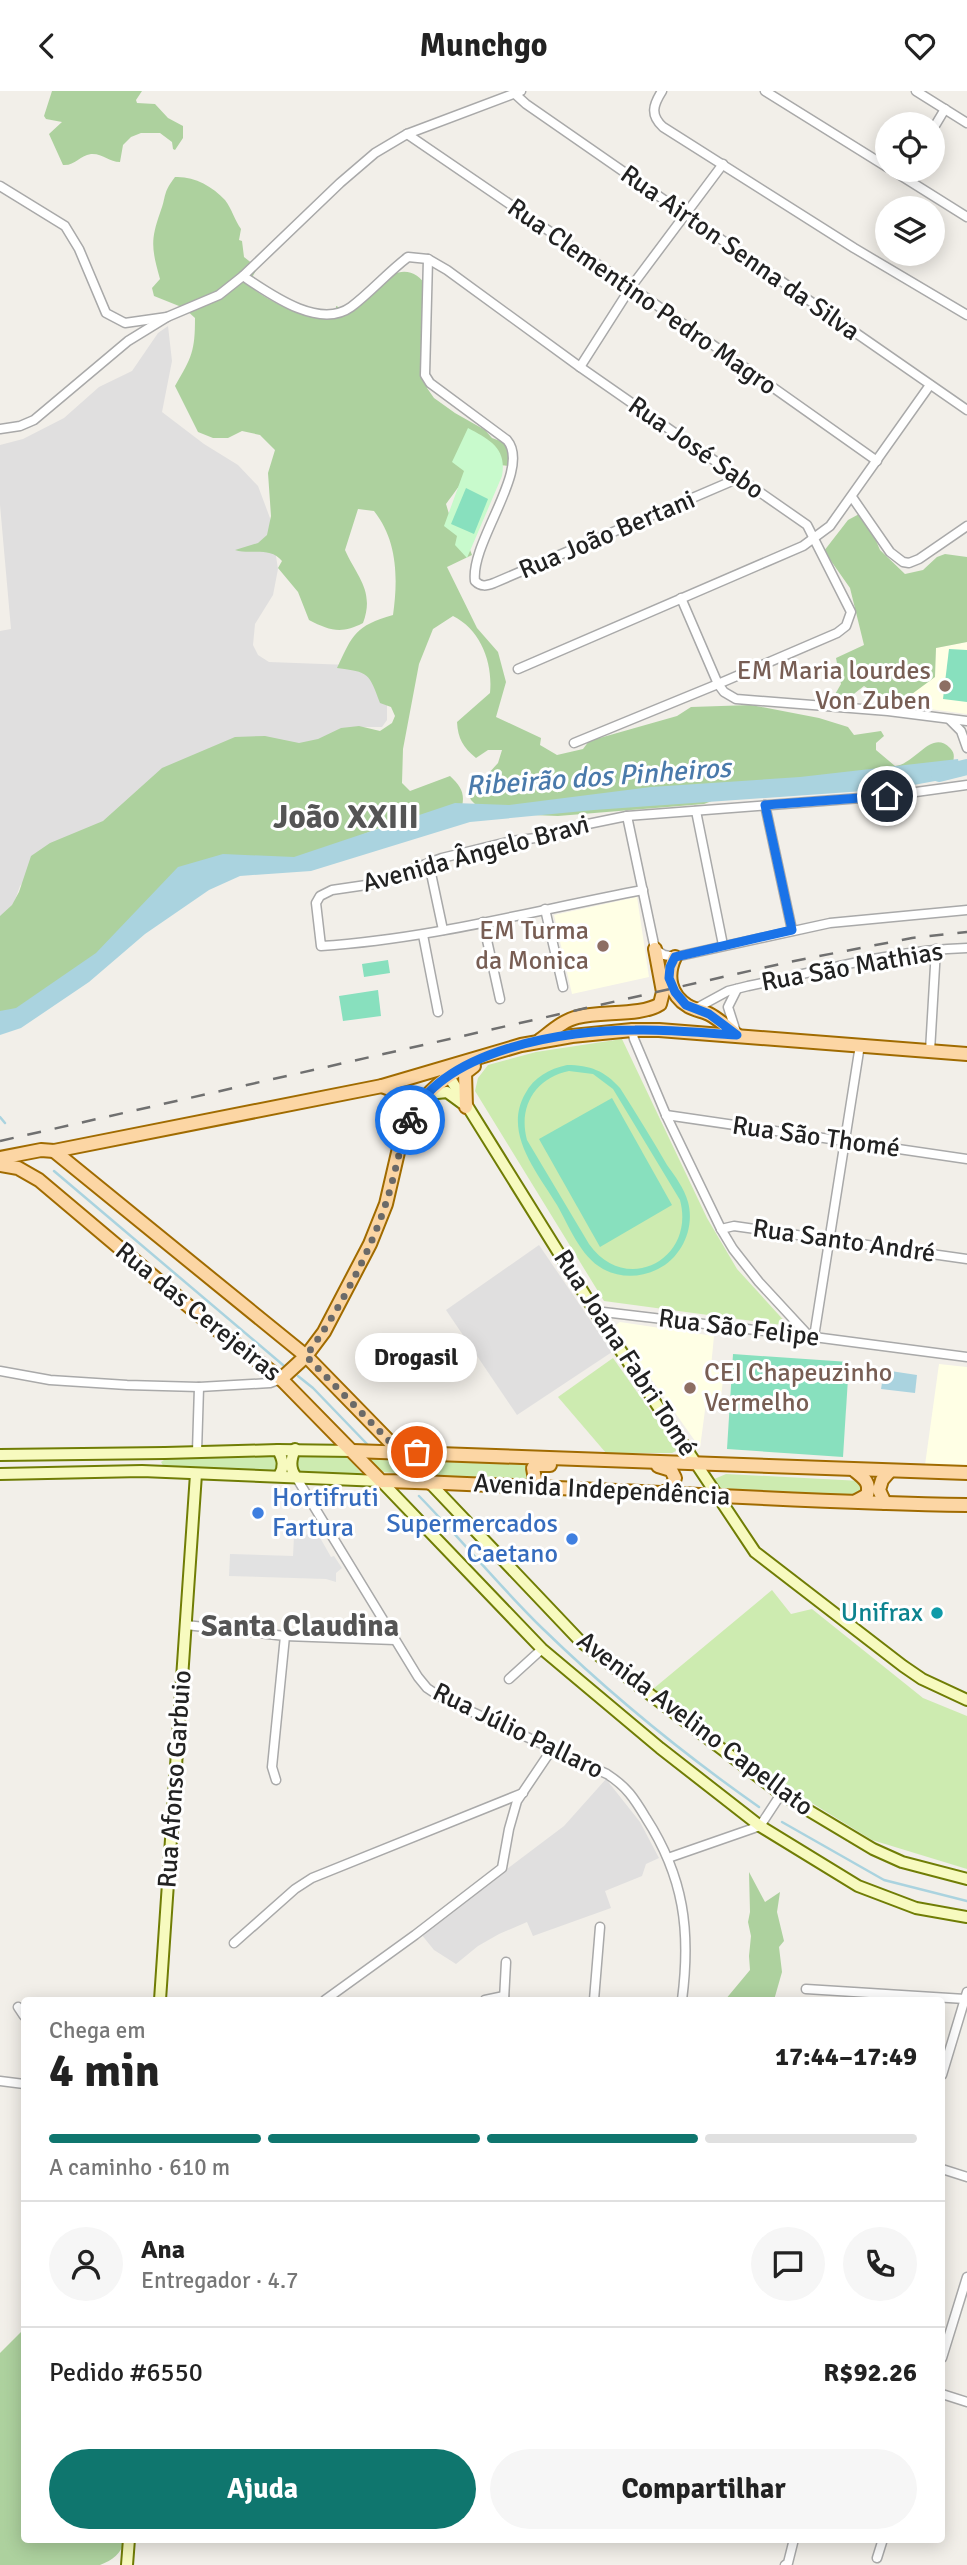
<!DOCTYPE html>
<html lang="pt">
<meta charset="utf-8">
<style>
body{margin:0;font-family:Signika,sans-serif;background:#f6f6f6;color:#222;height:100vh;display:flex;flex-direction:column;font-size:26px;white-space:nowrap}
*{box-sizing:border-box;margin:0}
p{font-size:23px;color:#767676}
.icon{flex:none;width:38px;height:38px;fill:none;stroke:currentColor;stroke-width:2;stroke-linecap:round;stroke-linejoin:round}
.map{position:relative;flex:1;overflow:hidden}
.sheet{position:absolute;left:21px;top:1906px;width:924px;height:546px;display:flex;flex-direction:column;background:#fff;border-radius:7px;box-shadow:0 4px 18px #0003}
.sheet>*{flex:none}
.controls{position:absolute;left:875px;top:21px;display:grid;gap:14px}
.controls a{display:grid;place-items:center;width:70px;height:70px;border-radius:50%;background:#fff;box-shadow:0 4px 18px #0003;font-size:35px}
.pin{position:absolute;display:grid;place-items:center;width:60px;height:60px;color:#fff;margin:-30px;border:4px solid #fff;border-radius:50%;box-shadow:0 2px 7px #0007}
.courier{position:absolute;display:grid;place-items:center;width:70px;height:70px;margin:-35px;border:5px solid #1a73e8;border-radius:50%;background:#fff;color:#222;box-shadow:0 2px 9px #0007}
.bubble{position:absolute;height:49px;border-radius:24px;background:#fff;box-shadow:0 4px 18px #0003;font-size:23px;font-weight:700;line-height:49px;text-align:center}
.summary em{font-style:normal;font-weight:700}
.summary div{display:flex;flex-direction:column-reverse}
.summary{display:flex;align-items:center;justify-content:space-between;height:119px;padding:0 28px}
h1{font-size:46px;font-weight:700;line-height:52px}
.bar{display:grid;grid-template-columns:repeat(4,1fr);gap:10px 7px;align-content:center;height:84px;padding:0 28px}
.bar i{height:9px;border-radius:5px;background:#e0e0e0}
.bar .on{background:#0f766e}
.bar p{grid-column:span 4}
.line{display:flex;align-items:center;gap:18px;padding:0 28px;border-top:2px solid #e0e0e0}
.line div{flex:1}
.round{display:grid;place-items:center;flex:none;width:74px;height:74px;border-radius:37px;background:#f6f6f6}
.cta{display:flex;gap:14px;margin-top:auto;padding:14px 28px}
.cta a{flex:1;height:80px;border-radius:42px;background:#0f766e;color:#fff;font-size:28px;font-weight:700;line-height:80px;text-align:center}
.cta a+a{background:#f6f6f6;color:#222}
header{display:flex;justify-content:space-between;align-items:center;height:91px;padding:0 28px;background:#fff;font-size:32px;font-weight:700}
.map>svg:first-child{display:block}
</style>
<header><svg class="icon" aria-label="back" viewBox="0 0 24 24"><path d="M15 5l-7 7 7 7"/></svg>Munchgo<svg class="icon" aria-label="heart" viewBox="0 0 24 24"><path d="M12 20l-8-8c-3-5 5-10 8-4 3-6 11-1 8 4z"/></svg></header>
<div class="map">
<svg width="967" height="2474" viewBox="0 0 967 2474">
<rect width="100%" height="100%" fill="#f2efe9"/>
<g fill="#e0dfdf">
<path d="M 168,235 L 172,270 L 162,321 L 204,353 L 238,374 L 258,395 L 270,427 L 278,478 L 273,504 L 255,533 L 253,554 L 258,564 L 269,571 L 349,574 L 368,581 L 387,605 L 387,629 L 382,636 L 362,636 L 103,746 L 53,757 L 20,795 L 0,851 L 0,540 L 11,538 L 0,414 L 0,354 L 23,348 L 64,327 L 99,296 L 132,280 L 158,242 Z"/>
<path d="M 539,1154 L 612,1261 L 517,1324 L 446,1219 Z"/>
<path d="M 606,1688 L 640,1731 L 659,1767 L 646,1773 L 642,1785 L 605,1800 L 611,1817 L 533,1845 L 527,1831 L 499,1843 L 478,1855 L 456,1873 L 434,1859 L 421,1843 L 564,1735 Z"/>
</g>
<g fill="#ffffe5">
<path d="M 967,551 L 967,623 L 915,616 L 910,604 L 934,586 L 936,557 Z"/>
<path d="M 637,806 L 649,886 L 572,903 L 554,824 Z"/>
<path d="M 620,1231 L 714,1245 L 711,1276 L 725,1278 L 723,1289 L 721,1306 L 707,1304 L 700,1357 L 617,1240 L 616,1234 Z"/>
<path d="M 939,1273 L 967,1276 L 967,1377 L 925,1374 Z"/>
</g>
<g fill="#cdebb0">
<path d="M 622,948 L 707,1127 L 737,1178 L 789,1235 L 604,1210 L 475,1000 L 478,987 L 488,974 L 536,961 Z"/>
<path d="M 613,1267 L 678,1359 L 672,1362 L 606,1362 L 558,1306 Z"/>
<path d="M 298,1362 L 347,1365 L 362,1383 L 302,1382 L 297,1378 L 294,1367 Z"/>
<path d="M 275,1363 L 281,1374 L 275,1381 L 164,1376 L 161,1371 L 167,1367 Z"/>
<path d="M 368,1366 L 395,1367 L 409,1383 L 380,1381 Z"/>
<path d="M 419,1368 L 532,1371 L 530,1390 L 432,1386 L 418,1374 Z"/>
<path d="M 726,1383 L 861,1390 L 866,1394 L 858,1408 L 719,1401 L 712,1389 Z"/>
<path d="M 772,1499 L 791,1523 L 812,1518 L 923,1607 L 967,1625 L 967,1778 L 872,1749 L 776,1690 L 653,1598 Z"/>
</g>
<g fill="#add19e">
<path d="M 52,0 L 142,0 L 136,9 L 137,12 L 155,13 L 168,27 L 183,35 L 183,47 L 175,59 L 173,58 L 172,51 L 160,42 L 141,42 L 131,46 L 123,54 L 120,71 C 109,71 102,62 91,63 C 79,65 75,75 63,74 L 49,43 L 62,31 L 46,28 L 44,25 Z"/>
<path d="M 175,86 C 194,85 212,95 225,109 C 232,118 235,130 241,138 L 239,149 L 242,150 L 244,166 L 258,177 C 252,185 249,190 255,199 C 271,211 318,236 336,223 L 336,215 C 343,218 351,219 358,216 C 367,211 374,198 381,191 C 398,176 417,177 427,197 L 424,277 L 427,297 L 434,307 L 455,322 L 485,339 L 492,347 L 503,351 L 511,358 L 508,375 C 471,370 467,386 446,413 L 452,433 L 467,451 L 472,464 L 447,476 L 477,537 L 498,561 L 506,591 L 496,626 L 541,647 L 540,654 L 557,664 L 583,658 L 589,650 L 677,625 L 691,616 L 751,614 L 819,627 L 848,636 L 854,644 L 881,640 L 884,645 L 876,652 L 876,659 L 895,675 C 916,673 931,638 950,657 C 955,662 954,666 953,672 L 727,704 L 704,713 L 558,725 L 484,722 L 471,709 L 469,704 L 498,672 L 502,659 L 488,659 L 476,667 C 463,656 458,648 457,631 L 490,602 C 493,572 481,539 453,525 L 433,538 L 419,573 L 403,658 L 402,692 L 410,700 L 450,685 C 463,697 466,705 460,722 L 392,732 L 291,772 L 212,785 L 0,941 L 0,825 L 12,814 L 19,801 L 31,765 L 50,752 L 103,730 L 162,677 L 235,646 L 265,645 L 299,652 L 318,648 L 341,637 L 359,635 L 380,640 L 392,632 L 395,625 L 391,616 L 380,612 C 369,582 369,581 337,577 C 353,543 355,535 393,524 C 398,489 398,450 374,420 L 358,418 L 345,459 C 357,486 375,500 363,532 C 342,543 330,540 309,529 L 298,501 L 278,477 L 282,470 C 270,455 250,464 235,459 L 258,452 L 267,444 L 271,425 L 268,382 L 275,359 L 260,344 L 242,340 L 228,347 L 213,347 L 198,341 L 175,295 C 192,266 195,260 195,227 L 184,217 L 154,205 L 152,197 L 160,188 C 152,159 150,150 160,122 C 167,104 162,103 175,86 Z"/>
<path d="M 861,422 L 866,426 L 880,459 L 905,483 L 923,479 L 937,466 L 945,463 L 967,466 L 967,551 L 936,557 L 935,586 L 901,611 L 883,607 L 864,595 L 846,609 L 834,605 L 841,593 L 836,567 L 864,554 L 850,497 L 824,460 L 848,429 Z"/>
<path d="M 749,1781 L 765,1811 L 780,1801 L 777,1821 L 784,1850 L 779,1856 L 782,1881 L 774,1909 L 725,1909 L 750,1879 L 749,1865 L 751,1845 L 748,1831 L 750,1821 Z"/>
<path d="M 24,2238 L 24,2448 L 125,2448 C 122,2462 113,2469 100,2474 L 0,2474 L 0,2262 Z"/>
</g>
<path fill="#c8facc" d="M 468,337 C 490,349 507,357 502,385 L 467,467 L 455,454 L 457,445 L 444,435 L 464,380 L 452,371 Z"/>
<g fill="#88e0be" fill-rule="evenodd">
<path d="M 466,397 L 488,408 L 474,443 L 451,433 Z"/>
<path d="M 949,558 L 967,559 L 967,611 L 943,608 Z"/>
<path d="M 388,869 L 390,882 L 364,886 L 362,873 Z"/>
<path d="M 378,899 L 381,925 L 343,930 L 339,905 Z"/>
<path d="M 567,974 C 590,974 605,980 620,997 C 636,1022 652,1048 667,1074 C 675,1085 684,1097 688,1111 C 695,1137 682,1166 658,1178 C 641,1187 619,1187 603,1178 C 580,1165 569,1135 557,1114 C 537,1081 503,1042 525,1003 C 534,986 549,978 567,974 ZM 569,980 L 593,983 L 613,998 L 680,1109 C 696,1169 625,1205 589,1153 L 527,1049 C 518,1016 535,987 569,980 Z"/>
<path d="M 612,1007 L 672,1114 L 600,1156 L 539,1048 Z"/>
<path d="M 733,1263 L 849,1271 L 843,1366 L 727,1358 Z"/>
</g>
<path fill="#e2e2e2" d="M 315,1438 L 331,1466 L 334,1465 L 342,1477 L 336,1482 L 336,1491 L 326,1488 L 229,1485 L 230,1463 L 293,1465 L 294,1445 L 305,1445 Z"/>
<g fill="#aad3df">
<path d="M 958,668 L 962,685 L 892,698 L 594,719 L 470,731 L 311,780 L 240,785 L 209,799 L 145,843 L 89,891 L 21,937 L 0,944 L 0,920 L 16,917 L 96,862 L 178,776 L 223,763 L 294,766 L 455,712 L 509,714 L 651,696 L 800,686 Z"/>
<path d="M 884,1279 L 917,1284 L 915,1302 L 881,1298 Z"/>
</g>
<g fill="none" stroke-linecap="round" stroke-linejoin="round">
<g stroke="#aad3df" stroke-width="2.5">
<path d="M 0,1026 L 5,1032"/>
<path d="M 54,1080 L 283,1274"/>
<path d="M 298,1285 L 313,1297 L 367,1353"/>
<path d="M 419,1405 C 461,1448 499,1495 542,1537 C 610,1603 682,1662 759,1716"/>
<path d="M 782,1731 L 884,1789 L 967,1810"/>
</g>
<path stroke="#aad3df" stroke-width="16" d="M 939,683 L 967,676"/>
<defs>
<g id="street">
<path d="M 662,0 C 653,14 650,24 663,36 L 854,157 L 967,224"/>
<path d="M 765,0 L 887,76"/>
<path d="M 916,0 L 967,32"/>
<path d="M 515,3 L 526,13 L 967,319"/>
<path d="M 933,38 L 945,18"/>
<path d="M 407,43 L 631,196 L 877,370"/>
<path d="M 892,79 L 967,126"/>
<path d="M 0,95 L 65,135 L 79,158 L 106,222 L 125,232 L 167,226"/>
<path d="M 428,168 L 425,284 L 430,292 L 507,349 C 532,378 470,451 475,490 C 481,496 486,495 494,492 L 739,387"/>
<path d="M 243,185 C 270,203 319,239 351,216 C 371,201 388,181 408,166 L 428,168 L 447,179 L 580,276 L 807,434 L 851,521 L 846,535 L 837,542 L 718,593 L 574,652"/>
<path d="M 580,276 L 631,196 L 723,73"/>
<path d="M 0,338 L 20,335 L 34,329 L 128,250 L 167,226 L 219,204 L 243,185 L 340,92 L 375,62 L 407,43 L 521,0"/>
<path d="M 852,406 L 890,461 L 903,471 L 909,472 L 919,468 L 967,435"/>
<path d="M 681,507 L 718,593 L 724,601 L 736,608 L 888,620 L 967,630"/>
<path d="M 518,578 L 803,455 L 830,435 L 930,294"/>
<path d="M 950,629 L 961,640 L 967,657"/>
<path d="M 765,714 L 792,839"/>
<path d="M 696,720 L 723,854"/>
<path d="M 627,725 L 655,858 L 664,864 L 675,866 L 830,832 L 967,819"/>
<path d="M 429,773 L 443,839"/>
<path d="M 643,799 C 536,819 430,848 321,855 L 316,812 L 320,805 L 332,799 L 373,793 L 442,767 L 512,750 L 551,745 L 583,734 L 627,725 L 887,705 L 967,694"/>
<path d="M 545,818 L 563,896"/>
<path d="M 483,831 L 500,908"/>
<path d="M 423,844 L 438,921"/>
<path d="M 737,898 L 728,916 L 737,944"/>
<path d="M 695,918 L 728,900 L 748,895 C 820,880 893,859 967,857"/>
<path d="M 632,939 L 634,948 L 666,1024 L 721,1138 L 733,1158 L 759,1191 L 809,1245"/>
<path d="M 930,960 L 936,858"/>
<path d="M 666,1024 L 967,1068"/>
<path d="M 721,1138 L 734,1135 L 967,1168"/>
<path d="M 595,1220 L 814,1246 L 967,1266"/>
<path d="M 814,1246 L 860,954"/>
<path d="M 0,1280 L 50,1289 L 127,1294 L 199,1296 L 270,1292 L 281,1288"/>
<path d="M 197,1360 L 199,1296"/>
<path d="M 296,1386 L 418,1586 L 427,1597 L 442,1607 L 607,1683 C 627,1696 634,1707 646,1727 C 684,1786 691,1840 682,1909"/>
<path d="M 186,1534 L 285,1545 L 395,1549"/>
<path d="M 509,1588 L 542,1558"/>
<path d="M 276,1689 L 272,1676 L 285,1545"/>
<path d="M 668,1767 L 760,1735 L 781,1703"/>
<path d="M 234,1852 L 295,1798 L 312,1787 L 523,1702"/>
<path d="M 806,1898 L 965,1908"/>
<path d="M 325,1909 L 415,1844 L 502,1777 L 509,1738 L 517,1710 L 552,1658"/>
<path d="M 485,1909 L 504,1905"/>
<path d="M 504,1909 L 506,1871"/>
<path d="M 594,1909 L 600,1836"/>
<path d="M 18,1916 L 24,1925"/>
<path d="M 942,1984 L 967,1901"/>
<path d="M 0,1990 L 24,1993"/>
<path d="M 942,2078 L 967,2086"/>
<path d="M 942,2267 L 967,2186"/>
<path d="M 942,2303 L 967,2311"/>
<path d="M 877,2467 L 883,2448"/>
<path d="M 785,2474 L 788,2472 L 794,2448"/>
</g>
<g id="secondary">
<path d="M 448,984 L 603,1233 L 755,1461 L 903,1575 L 922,1588 L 967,1609"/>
<path d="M 428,1003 L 447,1001 L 462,1012"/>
<path d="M 295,1358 C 291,1368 289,1377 296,1386"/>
<path d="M 278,1359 C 283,1368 285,1376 279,1385"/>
<path d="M 0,1364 L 165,1362 L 278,1359 L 353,1360"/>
<path d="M 0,1383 L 142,1380 L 381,1390 L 542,1558 L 660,1657 L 760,1735 L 858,1795 L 916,1817 L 967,1826"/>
<path d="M 430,1392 L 581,1551 L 781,1703 L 873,1758 L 902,1771 L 967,1788"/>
<path d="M 160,1909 L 196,1383"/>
<path d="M 127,2474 L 129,2448"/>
</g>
<g id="primary">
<path d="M 675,866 C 666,885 670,904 688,915 C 695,919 703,920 709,923 C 719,928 728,937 737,944"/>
<path d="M 540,949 C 552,940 564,929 578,926 C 601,920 642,925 660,913 L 663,901 L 655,858"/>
<path d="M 466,1016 L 465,982 L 474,975"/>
<path d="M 409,1033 C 420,1007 441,988 466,975"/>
<path d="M 54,1060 L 306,1265 L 430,1392"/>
<path d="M 0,1067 L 41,1059 L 54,1060 L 382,995 L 521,954 L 572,945 L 632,939 L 659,939 L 967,963"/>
<path d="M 0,1074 L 18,1077 L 39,1089 L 211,1234 L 281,1288 L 381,1390 C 577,1395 772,1411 967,1414"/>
<path d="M 281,1288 L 306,1265 L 324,1241 L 370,1153 L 386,1113 L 406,1027 L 404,1008 L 397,1001 L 382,995"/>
<path d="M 353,1360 L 967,1382"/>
<path d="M 658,1375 L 671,1379 L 675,1387 L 670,1399 L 664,1401"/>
<path d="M 855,1380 C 864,1387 871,1392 867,1404 L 856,1410"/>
<path d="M 536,1394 L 533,1377 L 535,1374 L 550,1374"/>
<path d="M 885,1412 L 879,1399 L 882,1389 L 889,1381"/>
</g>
</defs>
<use href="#street" stroke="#a9a9a9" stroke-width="11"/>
<use href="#secondary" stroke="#707d05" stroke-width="14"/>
<use href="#primary" stroke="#a06b00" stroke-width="16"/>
<use href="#street" stroke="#fff" stroke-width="8"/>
<use href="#secondary" stroke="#f7fabf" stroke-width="10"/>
<use href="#primary" stroke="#fcd6a4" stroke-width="12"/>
<path stroke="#707070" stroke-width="2.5" stroke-dasharray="14 14" stroke-linecap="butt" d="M 0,1050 L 789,871 L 912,847 L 967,841"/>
</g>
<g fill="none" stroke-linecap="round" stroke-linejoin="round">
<path stroke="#6b6a68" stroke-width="7" stroke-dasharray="0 12.6" d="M 410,1029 C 399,1056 395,1085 386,1112 C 370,1162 337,1223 306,1265 L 399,1360 L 417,1361"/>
<path stroke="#1a73e8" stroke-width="9" d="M 410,1029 C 441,958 566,939 635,939 C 669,938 703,942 737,944 L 709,923 L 686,914 L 675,901 L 669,887 L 670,876 L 675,866 L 792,839 L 765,714 L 887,705"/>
</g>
<g fill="#8d6e63" stroke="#fff" stroke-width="2.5">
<circle cx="945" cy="595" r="7"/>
<circle cx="603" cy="855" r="7"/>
<circle cx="690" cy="1297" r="7"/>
</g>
<g fill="#3f7fe0" stroke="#fff" stroke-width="2.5">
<circle cx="258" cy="1422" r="7"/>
<circle cx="572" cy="1448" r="7"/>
</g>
<circle fill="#0f9aa8" stroke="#fff" stroke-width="2.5" cx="937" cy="1522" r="7"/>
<g text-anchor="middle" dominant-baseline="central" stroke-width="6" stroke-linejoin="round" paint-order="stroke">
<g font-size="26" fill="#222" stroke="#fff">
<text transform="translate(740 162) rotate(35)">Rua Airton Senna da Silva</text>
<text transform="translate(642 206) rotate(35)">Rua Clementino Pedro Magro</text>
<text transform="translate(696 357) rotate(35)">Rua José Sabo</text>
<text transform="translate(607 444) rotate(-23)">Rua João Bertani</text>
<text transform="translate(476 763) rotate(-15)">Avenida Ângelo Bravi</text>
<text transform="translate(852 876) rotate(-10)">Rua São Mathias</text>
<text transform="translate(816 1046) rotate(8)">Rua São Thomé</text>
<text transform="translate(844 1150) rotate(8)">Rua Santo André</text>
<text transform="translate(198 1221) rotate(39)">Rua das Cerejeiras</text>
<text transform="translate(739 1237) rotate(7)">Rua São Felipe</text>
<text transform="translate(625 1262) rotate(57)">Rua Joana Fabri Tomé</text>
<text transform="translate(602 1399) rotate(3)">Avenida Independência</text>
<text transform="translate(695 1633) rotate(37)">Avenida Avelino Capellato</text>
<text transform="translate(518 1640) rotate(26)">Rua Júlio Pallaro</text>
<text transform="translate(175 1688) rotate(-86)">Rua Afonso Garbuio</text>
</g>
<g font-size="26" fill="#785e54" stroke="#fff" text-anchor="end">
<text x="931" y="580">EM Maria lourdes<tspan x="931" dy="30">Von Zuben</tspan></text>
<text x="589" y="840">EM Turma<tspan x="589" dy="30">da Monica</tspan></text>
<text x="704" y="1282" text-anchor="start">CEI Chapeuzinho<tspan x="704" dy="30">Vermelho</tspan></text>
</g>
<g font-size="26" fill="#366cbe" stroke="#fff" text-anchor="start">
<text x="272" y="1407">Hortifruti<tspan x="272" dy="30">Fartura</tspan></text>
<text x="558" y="1433" text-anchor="end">Supermercados<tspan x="558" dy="30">Caetano</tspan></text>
</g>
<g font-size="26" fill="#0d838f" stroke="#fff" text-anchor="end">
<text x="923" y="1522">Unifrax</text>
</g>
<g font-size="28" font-style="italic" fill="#4a7aab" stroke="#fff">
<text transform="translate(598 686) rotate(-4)">Ribeirão dos Pinheiros</text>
</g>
<g font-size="30" font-weight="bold" fill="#555" stroke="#fff">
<text x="300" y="1535">Santa Claudina</text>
</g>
<g font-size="33" font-weight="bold" fill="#555" stroke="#fff">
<text x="346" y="726">João XXIII</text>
</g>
</g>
</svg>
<div class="controls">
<a><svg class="icon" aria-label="locate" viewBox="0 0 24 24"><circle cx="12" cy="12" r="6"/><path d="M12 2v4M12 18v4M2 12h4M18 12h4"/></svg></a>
<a><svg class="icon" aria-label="layers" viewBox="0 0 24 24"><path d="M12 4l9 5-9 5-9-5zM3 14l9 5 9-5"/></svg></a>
</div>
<div class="pin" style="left:417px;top:1361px;background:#ea580c"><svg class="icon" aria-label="bag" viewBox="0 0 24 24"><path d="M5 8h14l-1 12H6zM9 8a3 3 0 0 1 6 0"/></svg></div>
<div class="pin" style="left:887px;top:705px;background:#1f2937"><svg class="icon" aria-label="home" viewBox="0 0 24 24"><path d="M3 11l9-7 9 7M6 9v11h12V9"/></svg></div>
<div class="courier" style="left:410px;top:1029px"><svg class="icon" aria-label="bike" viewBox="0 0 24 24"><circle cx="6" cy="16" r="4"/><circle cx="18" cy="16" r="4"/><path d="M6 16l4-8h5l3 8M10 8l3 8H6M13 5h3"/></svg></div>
<div class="bubble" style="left:355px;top:1242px;width:122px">Drogasil</div>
<section class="sheet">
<div class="summary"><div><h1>4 min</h1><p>Chega em</p></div><em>17:44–17:49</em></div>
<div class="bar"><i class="on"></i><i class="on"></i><i class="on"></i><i></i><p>A caminho · 610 m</p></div>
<div class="line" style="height:126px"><a class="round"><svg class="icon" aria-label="person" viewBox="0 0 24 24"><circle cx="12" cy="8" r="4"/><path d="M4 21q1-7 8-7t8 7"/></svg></a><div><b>Ana</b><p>Entregador · 4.7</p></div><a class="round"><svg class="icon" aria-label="chat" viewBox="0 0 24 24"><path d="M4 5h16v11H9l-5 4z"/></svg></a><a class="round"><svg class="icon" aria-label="phone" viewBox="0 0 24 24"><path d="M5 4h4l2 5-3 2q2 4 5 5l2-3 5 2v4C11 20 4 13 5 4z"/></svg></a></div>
<div class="line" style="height:91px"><div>Pedido #6550</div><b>R$92.26</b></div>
<div class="cta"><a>Ajuda</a><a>Compartilhar</a></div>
</section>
</div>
